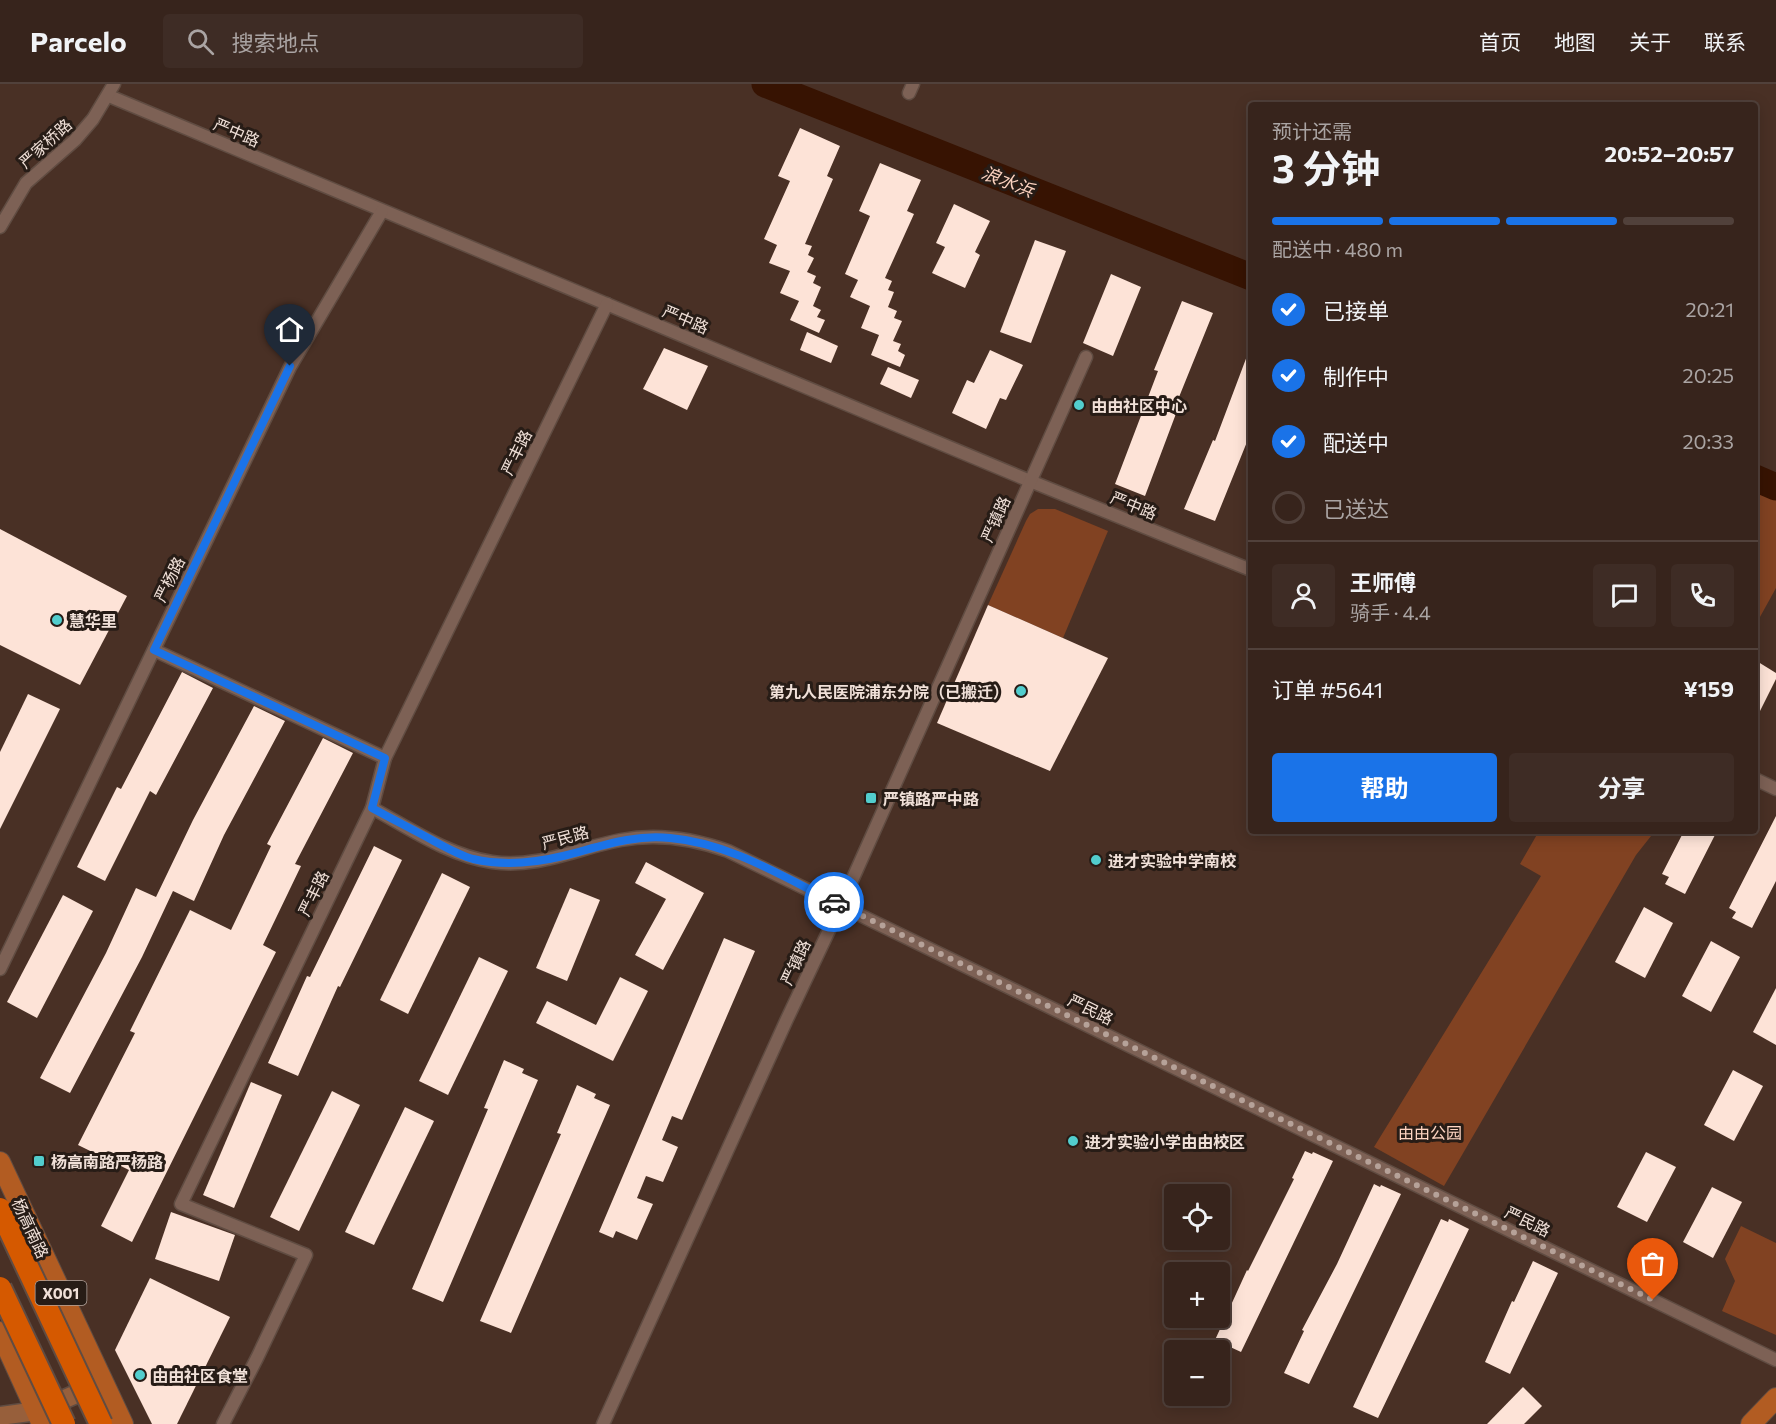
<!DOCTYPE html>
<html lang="zh">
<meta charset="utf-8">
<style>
body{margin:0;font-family:Commissioner,"Noto Sans SC",sans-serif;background:#3e2c25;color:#f1f3f6;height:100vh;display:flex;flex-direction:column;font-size:22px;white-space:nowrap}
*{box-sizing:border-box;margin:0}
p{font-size:20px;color:#aaa4a3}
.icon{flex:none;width:33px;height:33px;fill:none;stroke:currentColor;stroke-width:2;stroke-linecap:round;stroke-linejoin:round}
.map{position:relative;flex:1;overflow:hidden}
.panel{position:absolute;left:1248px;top:18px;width:510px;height:732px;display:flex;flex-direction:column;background:#37241c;border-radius:6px;box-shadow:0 3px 15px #0003,0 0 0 2px #51413b}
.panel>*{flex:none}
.tools{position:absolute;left:1164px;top:1100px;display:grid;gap:12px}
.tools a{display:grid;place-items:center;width:66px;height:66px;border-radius:6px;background:#37241c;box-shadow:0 3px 15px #0003,0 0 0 2px #51413b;font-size:30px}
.pin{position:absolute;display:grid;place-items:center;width:51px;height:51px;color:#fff;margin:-62px -26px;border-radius:50% 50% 50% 0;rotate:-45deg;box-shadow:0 0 6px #0007}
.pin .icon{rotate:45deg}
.courier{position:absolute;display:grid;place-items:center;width:60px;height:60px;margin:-30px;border:4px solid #1a73e8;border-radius:50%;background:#fff;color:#222;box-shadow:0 2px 8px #0007}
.headline em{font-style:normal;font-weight:700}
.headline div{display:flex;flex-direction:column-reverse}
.headline{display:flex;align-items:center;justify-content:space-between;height:102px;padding:0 24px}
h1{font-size:39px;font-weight:700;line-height:45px}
.bar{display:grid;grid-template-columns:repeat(4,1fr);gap:9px 6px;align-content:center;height:72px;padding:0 24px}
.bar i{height:8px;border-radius:4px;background:#51413b}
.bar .current{background:#1a73e8}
.bar p{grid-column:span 4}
.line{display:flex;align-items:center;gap:15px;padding:0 24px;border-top:2px solid #51413b}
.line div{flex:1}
.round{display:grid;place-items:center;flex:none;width:63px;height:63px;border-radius:6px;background:#3e2c25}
ol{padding:0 24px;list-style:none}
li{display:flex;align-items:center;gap:18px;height:66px}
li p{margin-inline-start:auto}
li .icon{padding:6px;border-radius:50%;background:#1a73e8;color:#fff;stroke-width:4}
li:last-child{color:#aaa4a3}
li i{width:33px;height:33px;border:3px solid #51413b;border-radius:50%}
.primary-button{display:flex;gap:12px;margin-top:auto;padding:12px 24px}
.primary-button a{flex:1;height:69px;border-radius:6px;background:#1a73e8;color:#fff;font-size:24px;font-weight:700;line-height:69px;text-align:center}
.primary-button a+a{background:#3e2c25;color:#f1f3f6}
header{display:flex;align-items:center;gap:36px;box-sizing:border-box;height:84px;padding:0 30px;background:#37241c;border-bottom:2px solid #51413b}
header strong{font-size:28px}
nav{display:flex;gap:33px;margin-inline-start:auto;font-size:21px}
.search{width:420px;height:54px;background:#3e2c25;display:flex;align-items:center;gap:15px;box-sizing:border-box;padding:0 21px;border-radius:6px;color:#aaa4a3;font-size:22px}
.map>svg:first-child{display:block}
</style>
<header>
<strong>Parcelo</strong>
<div class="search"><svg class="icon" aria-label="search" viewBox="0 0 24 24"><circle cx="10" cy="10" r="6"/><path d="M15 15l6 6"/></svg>搜索地点</div>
<nav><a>首页</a><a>地图</a><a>关于</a><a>联系</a></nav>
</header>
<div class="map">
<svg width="1776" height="1340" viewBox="0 0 1776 1340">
<rect width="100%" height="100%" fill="#493025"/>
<g fill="#814222">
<path d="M 1755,406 L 1776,414 L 1776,504 L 1755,542 Z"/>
<path d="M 1038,425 L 1055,425 L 1108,447 L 1063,554 L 988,521 L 1026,437 L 1030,430 Z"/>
<path d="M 1539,747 L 1655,747 L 1636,771 L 1444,1102 L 1374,1063 L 1541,792 L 1520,780 Z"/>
<path d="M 1741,1142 L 1776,1159 L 1776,1251 L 1722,1227 L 1735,1197 L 1725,1175 Z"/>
</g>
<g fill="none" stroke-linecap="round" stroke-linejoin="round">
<g stroke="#371302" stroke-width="27">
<path d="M 765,0 L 1251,193"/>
<path d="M 1755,394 L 1776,403"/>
</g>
</g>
<g fill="#fde3d7">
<path d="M 800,44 L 840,62 L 827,92 L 833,95 L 805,160 L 812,162 L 808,171 L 814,174 L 807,188 L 816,192 L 813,199 L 821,203 L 813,222 L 821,226 L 817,233 L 825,236 L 819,249 L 790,236 L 799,217 L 780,209 L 790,187 L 769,179 L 777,161 L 764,155 L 790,97 L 778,92 Z"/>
<path d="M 880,79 L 921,96 L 907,127 L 914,130 L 885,194 L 892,197 L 888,206 L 894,208 L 888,223 L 897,227 L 894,234 L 902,237 L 893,257 L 901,260 L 898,267 L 905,271 L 900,283 L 871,271 L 879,251 L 861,244 L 870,222 L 850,213 L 858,196 L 845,190 L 870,132 L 859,127 Z"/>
<path d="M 954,120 L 990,137 L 975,168 L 980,171 L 965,204 L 932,189 L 945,163 L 936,159 Z"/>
<path d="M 1035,156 L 1066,167 L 1031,259 L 1000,248 Z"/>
<path d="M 1111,190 L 1141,203 L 1113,272 L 1083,259 Z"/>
<path d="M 1182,217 L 1213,229 L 1177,318 L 1180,319 L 1145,412 L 1115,400 L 1158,287 L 1154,286 Z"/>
<path d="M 807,248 L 838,262 L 831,279 L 800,266 Z"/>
<path d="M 664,264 L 708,282 L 687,326 L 643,305 Z"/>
<path d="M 1250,264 L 1251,348 L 1215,437 L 1184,425 L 1213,356 L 1215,357 Z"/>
<path d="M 990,266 L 1023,281 L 1006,316 L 1000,314 L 986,345 L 952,329 L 967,296 L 974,299 Z"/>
<path d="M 888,283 L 919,296 L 911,314 L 880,300 Z"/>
<path d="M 0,445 L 127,512 L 80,601 L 0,561 Z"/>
<path d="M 988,521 L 1108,574 L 1050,687 L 937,639 Z"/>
<path d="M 1755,576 L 1776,589 L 1776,595 L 1755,637 Z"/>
<path d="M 182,588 L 213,604 L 156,711 L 150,707 L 105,797 L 77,783 L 117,703 L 121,705 Z"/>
<path d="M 28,610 L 60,625 L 0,745 L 0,668 Z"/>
<path d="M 254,622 L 285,637 L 224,751 L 194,817 L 173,807 L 142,873 L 70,1009 L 40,994 L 106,869 L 136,804 L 156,813 L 193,736 Z"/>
<path d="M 323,654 L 353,669 L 295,780 L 301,782 L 263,861 L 276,868 L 132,1158 L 101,1142 L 129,1086 L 78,1061 L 135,949 L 130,947 L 190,826 L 231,846 L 271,762 L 267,760 Z"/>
<path d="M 1776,732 L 1776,797 L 1752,844 L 1732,834 L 1736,828 L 1729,824 Z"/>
<path d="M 1684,747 L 1717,747 L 1685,810 L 1665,800 L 1669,793 L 1662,790 Z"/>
<path d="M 374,762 L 402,776 L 340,903 L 338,902 L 298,992 L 268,979 L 307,892 L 310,893 Z"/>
<path d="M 646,778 L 704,809 L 663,886 L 635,871 L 666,815 L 635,799 Z"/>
<path d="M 442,789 L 470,803 L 408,930 L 380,916 Z"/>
<path d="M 570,804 L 600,816 L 567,897 L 536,884 Z"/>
<path d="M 63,811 L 93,827 L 37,934 L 7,918 Z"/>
<path d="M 1644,823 L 1673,839 L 1645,894 L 1615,878 Z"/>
<path d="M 724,854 L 755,867 L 682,1036 L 672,1032 L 662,1056 L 678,1063 L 663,1098 L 646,1092 L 637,1114 L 653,1120 L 637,1156 L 616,1147 L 613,1154 L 599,1148 Z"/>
<path d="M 1711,857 L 1740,873 L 1711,928 L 1682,912 Z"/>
<path d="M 479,873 L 508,887 L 448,1011 L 419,997 Z"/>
<path d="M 620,893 L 648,907 L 613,977 L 536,939 L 547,917 L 596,941 Z"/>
<path d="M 1776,904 L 1776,961 L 1753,948 Z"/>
<path d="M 504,976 L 524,985 L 522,989 L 538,996 L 443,1218 L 412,1205 L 488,1025 L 484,1024 Z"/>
<path d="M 1733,986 L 1763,1002 L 1734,1057 L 1704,1041 Z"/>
<path d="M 251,998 L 282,1011 L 234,1124 L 203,1111 Z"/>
<path d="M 577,1001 L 596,1010 L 594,1014 L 610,1021 L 511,1249 L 480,1237 L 561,1050 L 557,1049 Z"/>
<path d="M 332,1007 L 360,1021 L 299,1147 L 270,1133 Z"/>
<path d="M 405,1023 L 434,1037 L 374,1161 L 345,1148 Z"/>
<path d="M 1305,1067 L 1312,1070 L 1313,1068 L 1333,1077 L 1241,1268 L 1215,1256 L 1247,1186 L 1248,1187 L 1294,1095 L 1292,1094 Z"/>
<path d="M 1646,1068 L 1676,1083 L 1647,1138 L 1617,1123 Z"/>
<path d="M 1374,1100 L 1380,1103 L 1381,1101 L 1401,1110 L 1309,1300 L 1284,1289 L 1304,1247 L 1302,1246 L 1337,1180 Z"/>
<path d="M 1712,1103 L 1742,1118 L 1713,1174 L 1683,1158 Z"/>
<path d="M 171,1128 L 235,1151 L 219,1197 L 155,1175 Z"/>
<path d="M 1441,1135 L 1448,1138 L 1449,1135 L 1469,1145 L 1378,1334 L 1353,1323 Z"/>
<path d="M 1533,1177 L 1558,1189 L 1510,1290 L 1485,1278 L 1512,1217 L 1514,1218 Z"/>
<path d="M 150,1194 L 230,1233 L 177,1340 L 152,1340 L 115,1266 Z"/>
<path d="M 1523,1303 L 1542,1322 L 1524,1340 L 1487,1340 Z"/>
</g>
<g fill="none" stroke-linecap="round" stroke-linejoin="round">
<defs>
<g id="street">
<path d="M 909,9 L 913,0"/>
<path d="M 109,12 L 1030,397 L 1251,486"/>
<path d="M 0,143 L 26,99 L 75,56 L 93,35 L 114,0"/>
<path d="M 154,566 L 385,674"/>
<path d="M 1755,695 L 1776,705"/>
<path d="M 372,724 C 409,744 449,772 492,778 C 537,785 578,764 621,756 C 657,749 694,755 728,767 L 1776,1276"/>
<path d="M 0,885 L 290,283 L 382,127"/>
<path d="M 223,1340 L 257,1274 L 306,1171 L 181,1120 L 372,724 L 385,674 L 607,220"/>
<path d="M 603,1340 L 787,935 L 841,821 L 1086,273"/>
</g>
<path id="secondary" d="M 0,1332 L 37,1327 L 97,1301"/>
<g id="primary">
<path d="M 0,1078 L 123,1340"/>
<path d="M 0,1248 L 42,1340"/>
<path d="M 1751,1340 L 1776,1314"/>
</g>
</defs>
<use href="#street" stroke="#604c42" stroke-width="15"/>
<use href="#secondary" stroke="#604c42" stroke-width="21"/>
<use href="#primary" stroke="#604c42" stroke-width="22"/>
<use href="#street" stroke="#7d6155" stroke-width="12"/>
<use href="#secondary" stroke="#975f3b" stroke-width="18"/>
<use href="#primary" stroke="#b25c22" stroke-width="20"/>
<defs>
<g id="highway-bridge">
<path d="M 0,1125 L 101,1340"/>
<path d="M 0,1204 L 64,1340"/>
</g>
</defs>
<use href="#highway-bridge" stroke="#604c42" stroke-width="26" stroke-linecap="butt"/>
<use href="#highway-bridge" stroke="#d55900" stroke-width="22"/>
</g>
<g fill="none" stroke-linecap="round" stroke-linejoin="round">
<path stroke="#b6a299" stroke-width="6" stroke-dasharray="0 10.8" d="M 834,818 L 1653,1216"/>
<path stroke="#1a73e8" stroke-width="8" d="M 290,282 L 154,566 L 385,674 L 372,724 C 392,735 412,745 432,756 C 445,763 459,771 473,775 C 503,782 534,779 563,772 C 599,763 632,750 670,754 C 729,759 782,792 834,818"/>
</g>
<g fill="#52cdcd" stroke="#271c16" stroke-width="2">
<circle cx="1079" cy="321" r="6"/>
<circle cx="57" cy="536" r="6"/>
<circle cx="1021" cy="607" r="6"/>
<rect x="865" y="708" width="12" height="12" rx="3"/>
<circle cx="1096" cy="776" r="6"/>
<circle cx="1073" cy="1057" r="6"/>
<rect x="33" y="1071" width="12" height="12" rx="3"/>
<circle cx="140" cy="1291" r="6"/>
</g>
<g text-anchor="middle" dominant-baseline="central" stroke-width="6" stroke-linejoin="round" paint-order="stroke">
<rect fill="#271c16" stroke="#b4a59e" stroke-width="1.5" x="35.5" y="1197" width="51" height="24" rx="4.5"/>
<g font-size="15" font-weight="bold" fill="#f0e0d8">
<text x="61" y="1209">X001</text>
</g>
<g font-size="16" fill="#f0e0d8" stroke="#271c16">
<text transform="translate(237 48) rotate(23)">严中路</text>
<text transform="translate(45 59) rotate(-42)">严家桥路</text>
<text transform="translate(686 235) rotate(23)">严中路</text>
<text transform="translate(516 368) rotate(-64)">严丰路</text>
<text transform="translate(1134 421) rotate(22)">严中路</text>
<text transform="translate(995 435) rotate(-66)">严镇路</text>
<text transform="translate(169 495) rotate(-64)">严杨路</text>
<text transform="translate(565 753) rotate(-15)">严民路</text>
<text transform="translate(313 809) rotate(-64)">严丰路</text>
<text transform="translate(795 878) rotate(-65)">严镇路</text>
<text transform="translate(1091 925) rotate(26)">严民路</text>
<text transform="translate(1528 1137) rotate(26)">严民路</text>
<text transform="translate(31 1144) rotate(65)">杨高南路</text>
</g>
<g font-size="16" font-weight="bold" fill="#f0e0d8" stroke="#271c16" text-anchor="start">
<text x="1091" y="321">由由社区中心</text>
<text x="69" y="536">慧华里</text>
<text x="1009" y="607" text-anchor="end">第九人民医院浦东分院（已搬迁）</text>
<text x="883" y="714">严镇路严中路</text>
<text x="1108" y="776">进才实验中学南校</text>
<text x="1085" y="1057">进才实验小学由由校区</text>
<text x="51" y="1077">杨高南路严杨路</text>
<text x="152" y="1291">由由社区食堂</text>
</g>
<g font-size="16" fill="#ffd5c2" stroke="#271c16">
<text x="1430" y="1048">由由公园</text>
</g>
<g font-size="18" font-style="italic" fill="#fcd2bf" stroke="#271c16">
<text transform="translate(1008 97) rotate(22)">浪水浜</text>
</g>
</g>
</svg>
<div class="tools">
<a><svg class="icon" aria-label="locate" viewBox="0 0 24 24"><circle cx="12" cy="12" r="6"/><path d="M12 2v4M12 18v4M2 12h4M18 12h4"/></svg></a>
<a>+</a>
<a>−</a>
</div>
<div class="pin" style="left:1653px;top:1216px;background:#ea580c"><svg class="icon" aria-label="bag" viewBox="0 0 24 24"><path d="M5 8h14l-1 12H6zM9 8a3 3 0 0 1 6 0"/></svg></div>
<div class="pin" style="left:290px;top:282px;background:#1f2937"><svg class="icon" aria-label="home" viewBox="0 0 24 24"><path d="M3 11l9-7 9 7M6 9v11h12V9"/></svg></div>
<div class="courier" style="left:834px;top:818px"><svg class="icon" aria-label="car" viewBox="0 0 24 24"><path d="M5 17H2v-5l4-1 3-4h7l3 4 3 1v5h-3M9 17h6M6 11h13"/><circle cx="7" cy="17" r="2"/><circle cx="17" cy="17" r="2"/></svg></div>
<section class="panel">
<div class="headline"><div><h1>3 分钟</h1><p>预计还需</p></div><em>20:52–20:57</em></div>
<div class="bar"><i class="current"></i><i class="current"></i><i class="current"></i><i></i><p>配送中 · 480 m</p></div>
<ol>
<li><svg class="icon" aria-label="check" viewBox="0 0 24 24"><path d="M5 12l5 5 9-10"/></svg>已接单<p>20:21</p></li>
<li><svg class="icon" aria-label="check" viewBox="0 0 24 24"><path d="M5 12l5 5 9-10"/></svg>制作中<p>20:25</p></li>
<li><svg class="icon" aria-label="check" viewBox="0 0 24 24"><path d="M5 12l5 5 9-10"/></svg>配送中<p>20:33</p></li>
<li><i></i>已送达</li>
</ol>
<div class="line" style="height:108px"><a class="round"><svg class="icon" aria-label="person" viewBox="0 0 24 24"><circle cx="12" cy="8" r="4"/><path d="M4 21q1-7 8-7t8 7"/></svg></a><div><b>王师傅</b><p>骑手 · 4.4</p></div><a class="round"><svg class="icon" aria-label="chat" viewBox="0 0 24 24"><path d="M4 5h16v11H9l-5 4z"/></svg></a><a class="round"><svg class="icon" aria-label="phone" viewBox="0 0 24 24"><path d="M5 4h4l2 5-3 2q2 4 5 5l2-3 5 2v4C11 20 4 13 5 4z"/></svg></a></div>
<div class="line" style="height:78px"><div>订单 #5641</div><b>¥159</b></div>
<div class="primary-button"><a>帮助</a><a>分享</a></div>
</section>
</div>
